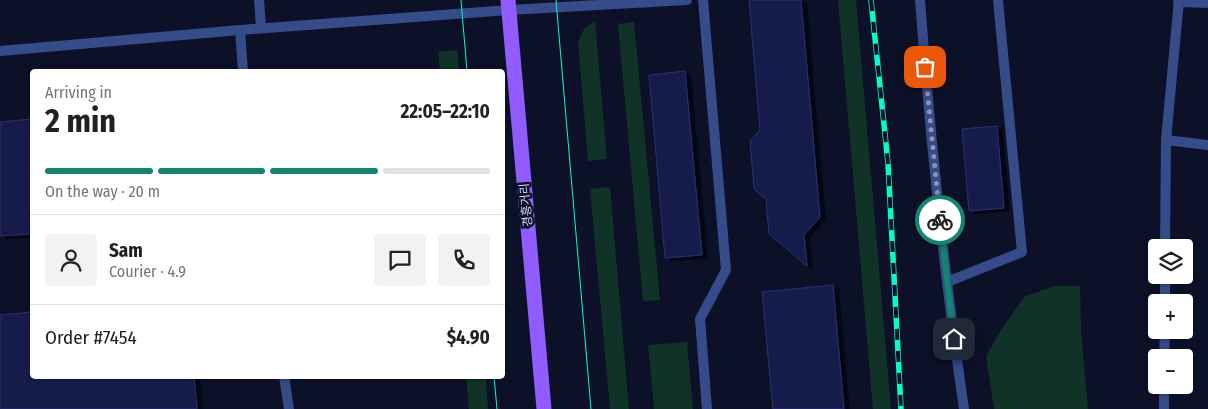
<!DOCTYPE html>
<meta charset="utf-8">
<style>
body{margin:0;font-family:"Fira Sans Condensed","Noto Sans KR",sans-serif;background:#f2f2f2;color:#202124;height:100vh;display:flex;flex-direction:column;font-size:19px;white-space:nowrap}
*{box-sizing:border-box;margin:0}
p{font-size:16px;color:#757577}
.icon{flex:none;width:28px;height:28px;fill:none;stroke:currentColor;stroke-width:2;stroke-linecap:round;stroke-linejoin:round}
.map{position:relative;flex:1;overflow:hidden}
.sheet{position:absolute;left:30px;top:69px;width:475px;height:310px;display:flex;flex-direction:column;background:#fff;border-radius:5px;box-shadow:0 1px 4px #0004}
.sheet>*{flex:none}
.tools{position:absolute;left:1148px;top:239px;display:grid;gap:10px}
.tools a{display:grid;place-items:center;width:45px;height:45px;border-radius:5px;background:#fff;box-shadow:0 1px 4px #0004;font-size:25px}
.pin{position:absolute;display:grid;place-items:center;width:42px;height:42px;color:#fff;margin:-21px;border-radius:10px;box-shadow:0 2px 8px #0006}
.courier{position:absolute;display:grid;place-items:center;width:50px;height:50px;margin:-25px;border:4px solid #128570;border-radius:50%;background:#fff;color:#222;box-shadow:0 1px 6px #0007}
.summary em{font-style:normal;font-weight:700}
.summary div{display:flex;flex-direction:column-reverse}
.summary{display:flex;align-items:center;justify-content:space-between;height:85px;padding:0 15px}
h1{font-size:32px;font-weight:700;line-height:38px}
.bar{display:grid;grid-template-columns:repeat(4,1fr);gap:8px 5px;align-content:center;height:60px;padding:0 15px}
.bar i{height:6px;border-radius:4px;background:#e0e0e0}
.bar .current{background:#128570}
.bar p{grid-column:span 4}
.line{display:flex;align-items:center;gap:12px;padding:0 15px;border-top:1px solid #e0e0e0}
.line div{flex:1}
.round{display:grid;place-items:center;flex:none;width:52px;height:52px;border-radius:5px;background:#f2f2f2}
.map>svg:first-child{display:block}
</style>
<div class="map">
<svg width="1208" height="409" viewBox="0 0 1208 409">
<defs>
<filter id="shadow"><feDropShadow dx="5.5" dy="3" stdDeviation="0" flood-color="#0009"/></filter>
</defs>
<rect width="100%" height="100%" fill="#0d1128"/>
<g fill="#103227">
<path d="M 838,0 L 856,0 L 891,409 L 873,409 Z"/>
<path d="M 595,21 L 607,159 L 588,161 L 578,42 L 584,29 Z"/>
<path d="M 634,22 L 660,300 L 643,301 L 618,24 Z"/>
<path d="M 457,50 L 459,71 L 440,71 L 438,52 Z"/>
<path d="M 610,187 L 629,409 L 610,409 L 590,189 Z"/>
<path d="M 1054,286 L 1080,286 L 1081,330 L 1088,409 L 994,409 L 986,356 L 1003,327 L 1024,297 Z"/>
<path d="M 687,342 L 693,409 L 654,409 L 648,345 Z"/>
<path d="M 466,376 L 486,376 L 488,409 L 469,409 Z"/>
</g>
<g fill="#181d4a" stroke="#283078" filter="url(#shadow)">
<path d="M 749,0 L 801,0 L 820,217 L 804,235 L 807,266 L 769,234 L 766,199 L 754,189 L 750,141 L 760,130 Z"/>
<path d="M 685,71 L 702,255 L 665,258 L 649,75 Z"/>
<path d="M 32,119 L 32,234 L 0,236 L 0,122 Z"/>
<path d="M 997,126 L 1004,208 L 969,211 L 962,129 Z"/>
<path d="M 833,285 L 844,409 L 773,409 L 762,292 Z"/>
<path d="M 32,312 L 32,376 L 194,376 L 197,409 L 0,409 L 0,315 Z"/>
</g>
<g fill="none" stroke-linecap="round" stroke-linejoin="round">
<g stroke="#354b8a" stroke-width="10">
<path d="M 703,0 L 726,270 L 700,319 L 707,409"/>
<path d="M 920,0 C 930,137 944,273 964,409"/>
<path d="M 1178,2 L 1208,3"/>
<path d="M 509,10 L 687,0"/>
<path d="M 1166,140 L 1208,145"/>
<path d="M 947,282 L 1022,252 L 998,0"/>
</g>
<g stroke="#354b8a" stroke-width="10">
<path d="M 259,0 L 261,28"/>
<path d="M 240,30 L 243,71"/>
<path d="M 1165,248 L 1166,140 L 1179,0"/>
<path d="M 1165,302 L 1165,275"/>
<path d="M 1164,358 L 1165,330"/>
<path d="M 284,376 L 289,409"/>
<path d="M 1164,409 L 1164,385"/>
</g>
<path stroke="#354b8a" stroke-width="10" d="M 0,51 L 240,30 L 509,10"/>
<path stroke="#905bff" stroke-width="15" d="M 508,0 L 544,409"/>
<g stroke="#0fc" stroke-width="1">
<path d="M 461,0 L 467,71"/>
<path d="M 556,0 L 591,409"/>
<path d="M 494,376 L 497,409"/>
</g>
<defs>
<path id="rail" d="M 871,0 L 888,163 L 901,409"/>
</defs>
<use href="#rail" stroke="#0fc" stroke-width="5.5"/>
<use href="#rail" stroke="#0d1128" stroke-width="4" stroke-dasharray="11" stroke-linecap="butt"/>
</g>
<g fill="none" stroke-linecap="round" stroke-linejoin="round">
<path stroke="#8e95b4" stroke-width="5" stroke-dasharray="0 9" d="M 925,67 L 940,220"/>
<path stroke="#128570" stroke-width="6" d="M 940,220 L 954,339"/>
</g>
<g text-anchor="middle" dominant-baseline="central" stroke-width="5" stroke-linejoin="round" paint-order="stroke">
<g font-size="12" fill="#d4dcff" stroke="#0d1128">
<text transform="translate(526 205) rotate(-95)">경흥거리</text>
</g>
</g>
</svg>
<div class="tools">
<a><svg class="icon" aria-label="layers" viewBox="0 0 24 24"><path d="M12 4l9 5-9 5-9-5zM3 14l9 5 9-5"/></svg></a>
<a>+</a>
<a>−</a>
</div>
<div class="pin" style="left:925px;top:67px;background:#ea580c"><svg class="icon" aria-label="bag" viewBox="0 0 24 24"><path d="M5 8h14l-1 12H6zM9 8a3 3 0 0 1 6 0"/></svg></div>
<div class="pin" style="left:954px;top:339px;background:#1f2937"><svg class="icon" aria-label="home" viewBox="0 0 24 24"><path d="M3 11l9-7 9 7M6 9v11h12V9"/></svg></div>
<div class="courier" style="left:940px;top:220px"><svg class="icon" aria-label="bike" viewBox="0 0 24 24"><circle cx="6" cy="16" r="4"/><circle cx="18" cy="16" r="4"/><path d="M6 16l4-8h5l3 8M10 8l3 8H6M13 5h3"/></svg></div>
<section class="sheet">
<div class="summary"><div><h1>2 min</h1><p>Arriving in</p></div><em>22:05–22:10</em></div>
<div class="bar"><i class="current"></i><i class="current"></i><i class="current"></i><i></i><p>On the way · 20 m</p></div>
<div class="line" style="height:90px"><a class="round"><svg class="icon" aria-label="person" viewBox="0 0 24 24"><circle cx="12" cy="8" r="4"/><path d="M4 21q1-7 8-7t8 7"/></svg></a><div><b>Sam</b><p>Courier · 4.9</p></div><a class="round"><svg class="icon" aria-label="chat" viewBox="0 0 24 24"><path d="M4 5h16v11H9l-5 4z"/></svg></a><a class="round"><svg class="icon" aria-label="phone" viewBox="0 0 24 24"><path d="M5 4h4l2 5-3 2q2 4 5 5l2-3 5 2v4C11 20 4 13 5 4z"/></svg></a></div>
<div class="line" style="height:65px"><div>Order #7454</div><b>$4.90</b></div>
</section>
</div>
